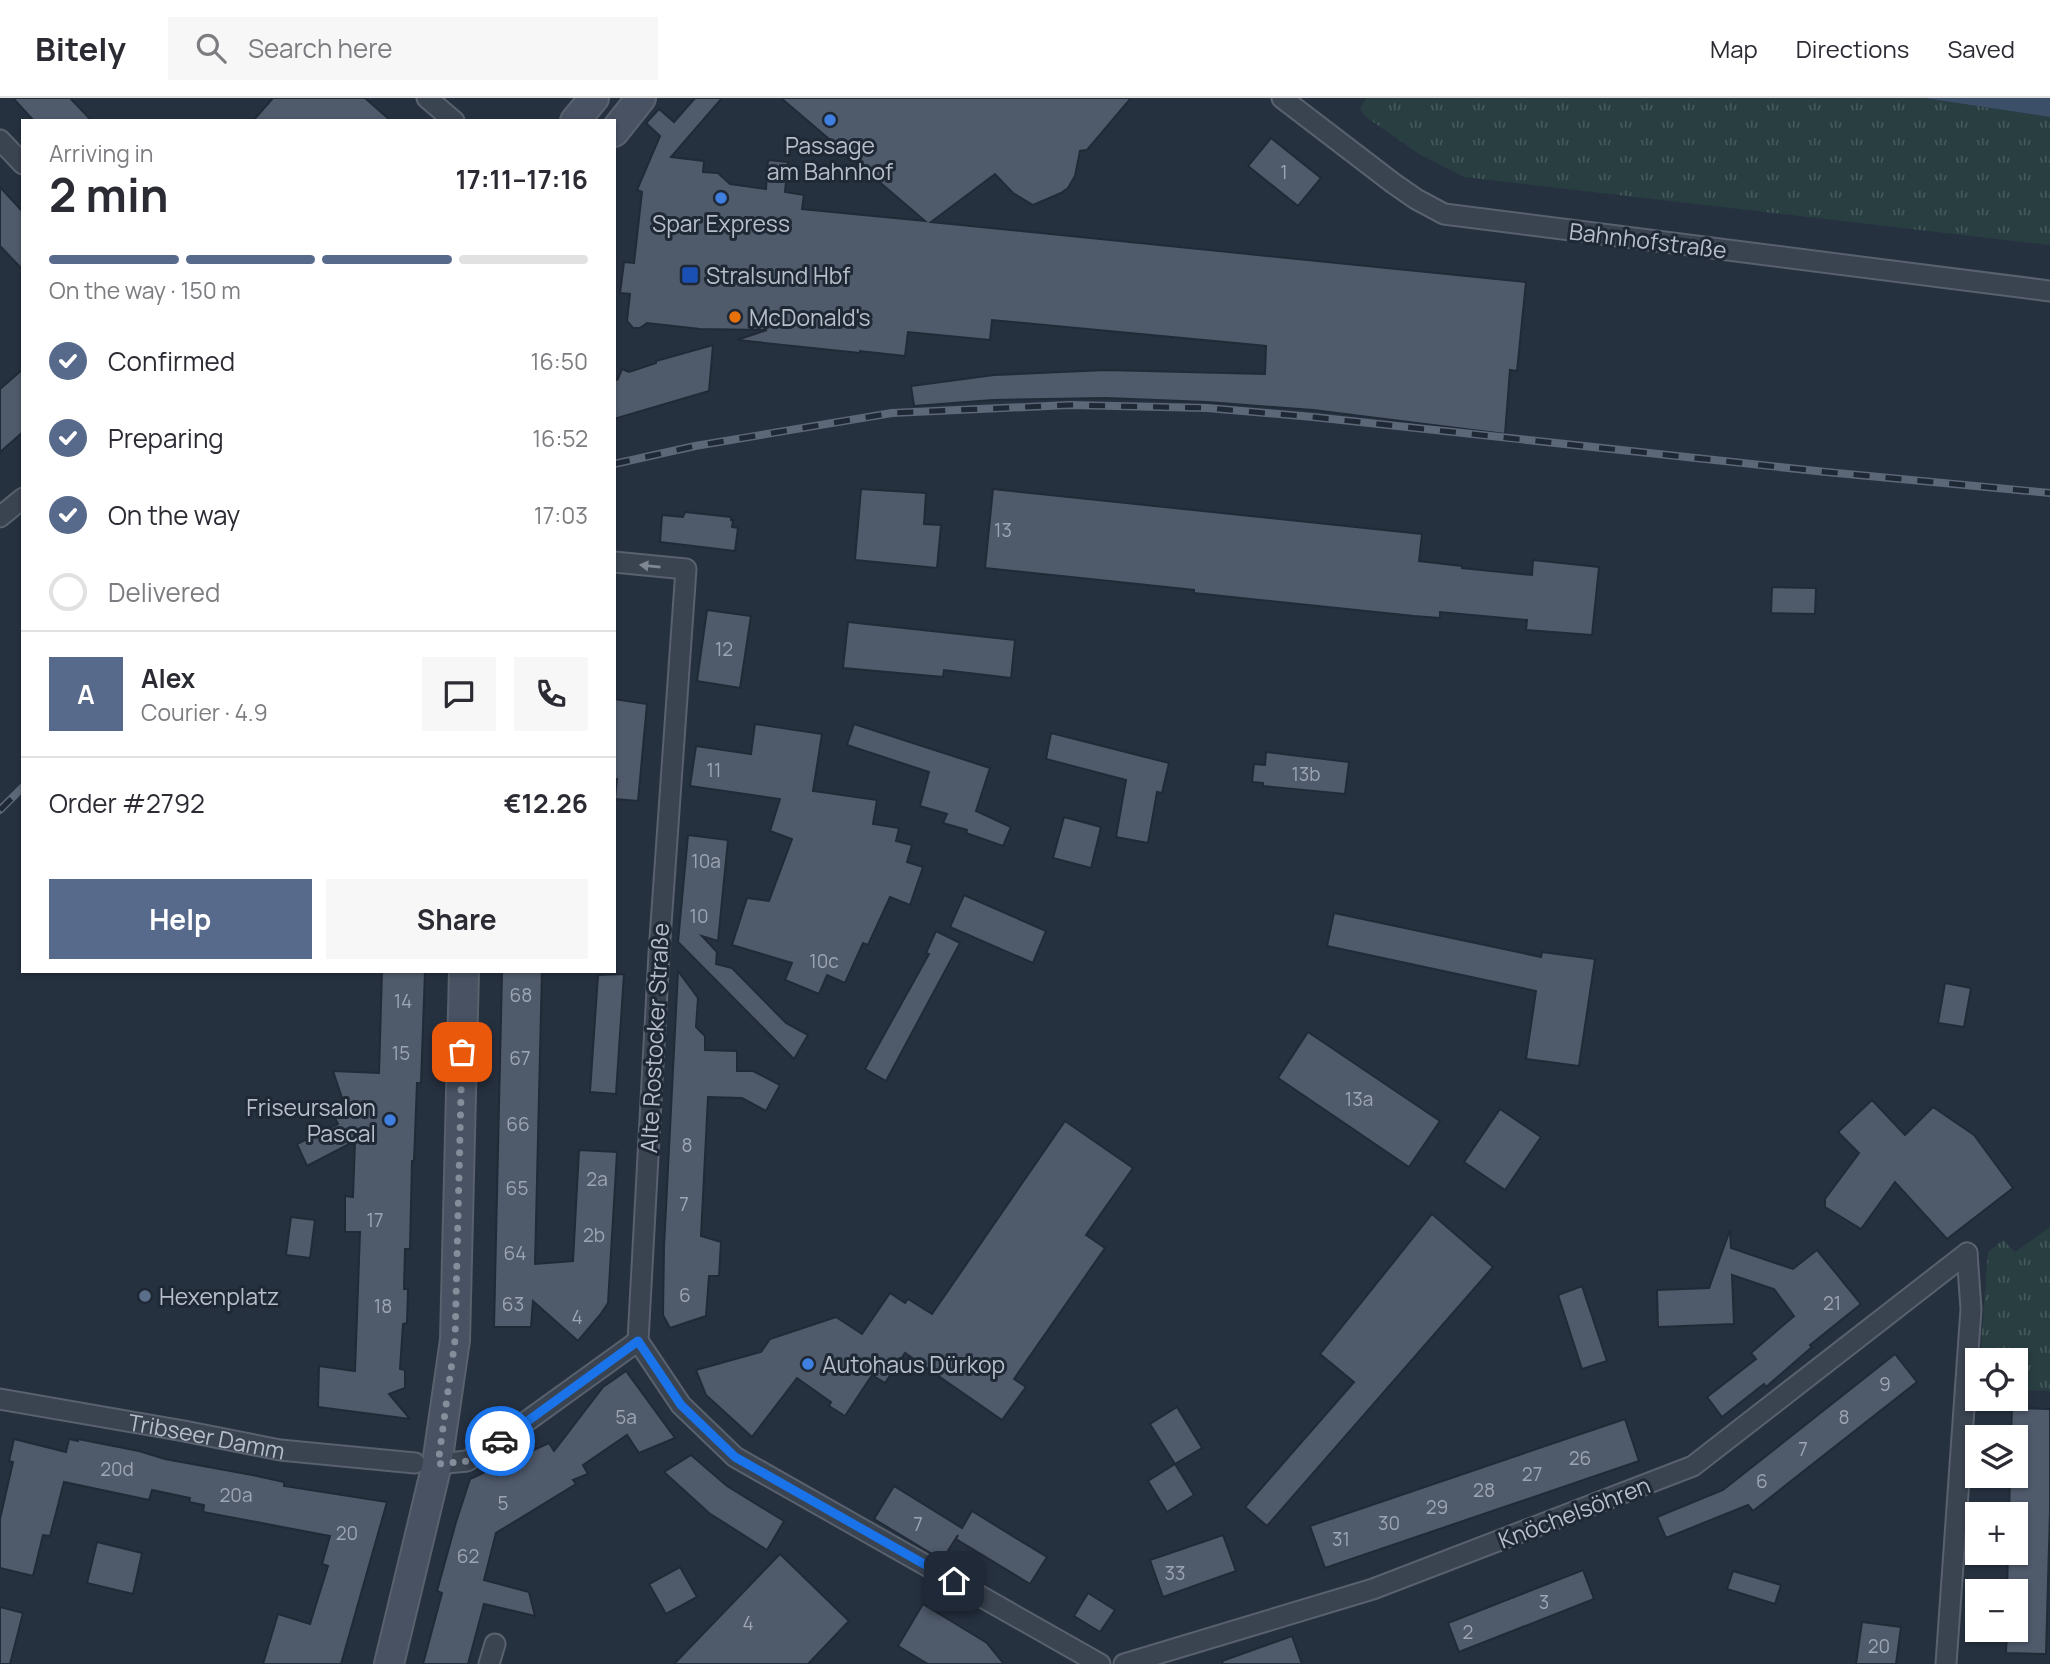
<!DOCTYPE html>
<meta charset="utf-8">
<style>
body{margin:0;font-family:Manrope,sans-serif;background:#f7f7f7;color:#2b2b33;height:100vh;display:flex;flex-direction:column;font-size:26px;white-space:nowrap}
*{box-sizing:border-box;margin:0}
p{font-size:23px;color:#7c7c81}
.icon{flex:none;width:38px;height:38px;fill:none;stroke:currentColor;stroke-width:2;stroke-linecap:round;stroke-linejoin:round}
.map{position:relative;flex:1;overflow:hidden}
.drawer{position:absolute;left:21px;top:21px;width:595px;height:854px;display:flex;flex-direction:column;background:#fff;border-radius:0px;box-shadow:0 2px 5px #0004}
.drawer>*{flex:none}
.tools{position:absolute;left:1965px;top:1250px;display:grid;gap:14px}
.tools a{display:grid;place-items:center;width:63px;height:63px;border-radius:0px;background:#fff;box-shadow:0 2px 5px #0004;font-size:35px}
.pin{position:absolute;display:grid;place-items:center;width:60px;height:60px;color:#fff;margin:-30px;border-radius:14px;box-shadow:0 4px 10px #0006}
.courier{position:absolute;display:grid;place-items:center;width:70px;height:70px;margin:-35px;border:5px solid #1a73e8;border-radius:50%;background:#fff;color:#222;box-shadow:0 2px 9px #0007}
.overview em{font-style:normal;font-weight:700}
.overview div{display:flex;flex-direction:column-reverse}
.overview{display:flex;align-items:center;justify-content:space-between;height:119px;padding:0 28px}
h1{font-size:46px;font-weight:700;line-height:52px}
.bar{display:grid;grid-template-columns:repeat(4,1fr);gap:10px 7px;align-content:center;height:84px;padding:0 28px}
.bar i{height:9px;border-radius:5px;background:#e1e1e2}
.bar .current{background:#586a8b}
.bar p{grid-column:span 4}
.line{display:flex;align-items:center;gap:18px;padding:0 28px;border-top:2px solid #e1e1e2}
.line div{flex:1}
.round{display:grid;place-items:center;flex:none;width:74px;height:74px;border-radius:0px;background:#f7f7f7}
ol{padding:0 28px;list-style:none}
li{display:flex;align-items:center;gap:21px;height:77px}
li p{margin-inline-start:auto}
li .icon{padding:7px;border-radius:50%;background:#586a8b;color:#fff;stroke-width:4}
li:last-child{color:#7c7c81}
li i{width:38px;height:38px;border:4px solid #e1e1e2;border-radius:50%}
.button{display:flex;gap:14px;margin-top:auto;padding:14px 28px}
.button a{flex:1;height:80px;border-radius:0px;background:#586a8b;color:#fff;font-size:28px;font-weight:700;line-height:80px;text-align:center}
.button a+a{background:#f7f7f7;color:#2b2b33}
header{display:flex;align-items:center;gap:42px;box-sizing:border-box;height:98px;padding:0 35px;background:#fff;border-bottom:2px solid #e1e1e2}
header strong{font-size:33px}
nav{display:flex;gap:38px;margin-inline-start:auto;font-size:24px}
.search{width:490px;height:63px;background:#f7f7f7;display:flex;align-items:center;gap:18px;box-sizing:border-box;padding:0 24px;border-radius:0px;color:#7c7c81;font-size:26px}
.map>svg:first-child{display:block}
</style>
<header>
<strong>Bitely</strong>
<div class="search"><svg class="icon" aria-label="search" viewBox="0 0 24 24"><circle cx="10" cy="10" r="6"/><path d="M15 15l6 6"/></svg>Search here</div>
<nav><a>Map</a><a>Directions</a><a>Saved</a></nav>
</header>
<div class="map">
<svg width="2050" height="1566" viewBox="0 0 2050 1566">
<defs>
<pattern id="grass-tufts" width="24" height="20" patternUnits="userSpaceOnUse" patternTransform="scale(1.75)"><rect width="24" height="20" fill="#283e41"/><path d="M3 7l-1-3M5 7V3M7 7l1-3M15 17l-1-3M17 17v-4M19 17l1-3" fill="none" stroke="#45585b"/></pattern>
</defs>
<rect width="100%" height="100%" fill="#263140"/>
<g fill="url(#grass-tufts)">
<path d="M 1366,0 L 1924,0 L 2050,19 L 2050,147 L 1464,79 L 1419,56 L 1366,19 L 1360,11 Z"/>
<path d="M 2050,1129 L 2050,1293 L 2016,1292 L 2016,1262 L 1980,1262 L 1988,1154 L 2003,1142 L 2015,1154 Z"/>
</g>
<path fill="#3c4f68" d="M 1924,0 L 2050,0 L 2050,19 Z"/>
<g fill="#4f5a6b" stroke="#212a37" stroke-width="2">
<path d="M 13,0 L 70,0 L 92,23 L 34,23 Z"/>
<path d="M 273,0 L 365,0 L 391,23 L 253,23 Z"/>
<path d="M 695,0 L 722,0 L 671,59 L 704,63 L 703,74 L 718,75 L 730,86 L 766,91 L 768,62 L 788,64 L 785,94 L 804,97 L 802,111 L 925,123 L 781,0 L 1131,0 L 1087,52 L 1080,53 L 1075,78 L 1068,90 L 1061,95 L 1033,107 L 1013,95 L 995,76 L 931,124 L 1526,184 L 1517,273 L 1510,272 L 1505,336 L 1313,312 L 1207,304 L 1106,300 L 993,302 L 914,308 L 911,288 L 994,277 L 1106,272 L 1265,276 L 1266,248 L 992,222 L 990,242 L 908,234 L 905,258 L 860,253 L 860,255 L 737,242 L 767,232 L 700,231 L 647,225 L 640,230 L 633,230 L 627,223 L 630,196 L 620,195 L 624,164 L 634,165 L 642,94 L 637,92 L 660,38 L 646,25 L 659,11 L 674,24 Z"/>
<path d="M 1271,40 L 1321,80 L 1298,108 L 1248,68 Z"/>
<path d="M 0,89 L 23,114 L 23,172 L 0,148 Z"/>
<path d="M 713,247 L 709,293 L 614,321 L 614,283 L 618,281 L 622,271 L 629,274 L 656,265 L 656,263 Z"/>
<path d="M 23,271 L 23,334 L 0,354 L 0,291 Z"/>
<path d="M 861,391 L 926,395 L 924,426 L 941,427 L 937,470 L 855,462 Z"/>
<path d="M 993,391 L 1422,436 L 1419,463 L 1462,468 L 1462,470 L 1532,477 L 1533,462 L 1599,469 L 1592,537 L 1526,532 L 1527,522 L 1440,514 L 1440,520 L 1414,518 L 1194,495 L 1194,492 L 985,470 Z"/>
<path d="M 685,414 L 731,419 L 731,422 L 733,422 L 732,429 L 738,430 L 735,453 L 660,444 L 662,417 L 683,419 Z"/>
<path d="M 1772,489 L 1816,490 L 1815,516 L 1771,515 Z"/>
<path d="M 707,512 L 751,518 L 740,590 L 697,583 Z"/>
<path d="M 848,524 L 1015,542 L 1011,580 L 944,572 L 943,579 L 843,570 Z"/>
<path d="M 614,601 L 647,606 L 638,703 L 615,701 L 617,681 L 614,681 Z"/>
<path d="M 755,626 L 822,636 L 813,693 L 877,702 L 873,726 L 899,730 L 896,743 L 912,747 L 907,764 L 923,769 L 910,807 L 890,799 L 868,847 L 863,845 L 845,885 L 827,877 L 819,896 L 785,882 L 792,865 L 732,847 L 747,800 L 769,803 L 792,741 L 770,733 L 780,701 L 690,688 L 696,648 L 751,656 Z"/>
<path d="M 854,626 L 990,670 L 976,713 L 1011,729 L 1003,748 L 966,735 L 967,732 L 943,725 L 947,716 L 920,708 L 929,674 L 847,647 Z"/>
<path d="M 1051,635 L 1169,665 L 1162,695 L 1157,694 L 1148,745 L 1116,739 L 1126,682 L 1046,661 Z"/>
<path d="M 1266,654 L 1349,664 L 1345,696 L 1263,688 L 1263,685 L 1252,684 L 1254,666 L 1265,667 Z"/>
<path d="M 1064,719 L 1101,729 L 1091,770 L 1053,760 Z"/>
<path d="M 688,737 L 728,742 L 718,843 L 702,838 L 717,854 L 716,866 L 732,870 L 786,925 L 808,937 L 794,961 L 678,844 Z"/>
<path d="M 964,797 L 1046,833 L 1033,865 L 950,829 Z"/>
<path d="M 1334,815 L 1541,859 L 1542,854 L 1595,861 L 1579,968 L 1526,961 L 1536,893 L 1327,848 Z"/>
<path d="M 936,833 L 960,845 L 886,983 L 865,971 L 929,856 L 926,855 Z"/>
<path d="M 382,873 L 425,873 L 421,985 L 417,985 L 414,1063 L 412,1063 L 410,1151 L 405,1151 L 404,1191 L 408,1191 L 407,1225 L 403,1226 L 400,1271 L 405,1272 L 405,1290 L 389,1296 L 410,1321 L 318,1309 L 319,1268 L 355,1273 L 360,1134 L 345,1134 L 345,1098 L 353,1099 L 355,1043 L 307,1068 L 297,1046 L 338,1026 L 334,1018 L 346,1012 L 333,973 L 379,975 Z"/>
<path d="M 502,873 L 542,873 L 535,1166 L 573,1163 L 579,1052 L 617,1054 L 608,1205 L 600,1217 L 578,1243 L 533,1203 L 531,1229 L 494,1229 Z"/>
<path d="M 678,873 L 698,900 L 696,929 L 705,938 L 705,952 L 737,953 L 737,973 L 753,973 L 780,987 L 766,1013 L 742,1000 L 708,999 L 701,1138 L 721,1144 L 719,1178 L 709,1178 L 706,1218 L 670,1230 L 663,1217 L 664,1149 Z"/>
<path d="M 624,876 L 616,996 L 590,994 L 598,877 Z"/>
<path d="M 1945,885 L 1971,890 L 1964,929 L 1938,925 Z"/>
<path d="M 1308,934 L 1440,1023 L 1409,1069 L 1278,980 Z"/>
<path d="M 1872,1002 L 1905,1037 L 1933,1009 L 1974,1037 L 2013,1090 L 1947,1141 L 1895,1084 L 1861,1131 L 1825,1109 L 1825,1101 L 1859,1055 L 1838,1034 Z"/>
<path d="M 1500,1011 L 1541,1039 L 1505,1092 L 1464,1064 Z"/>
<path d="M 1065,1023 L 1133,1070 L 1086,1137 L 1105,1150 L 1014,1281 L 1026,1289 L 1002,1322 L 905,1255 L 885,1285 L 872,1277 L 845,1318 L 829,1308 L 831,1304 L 797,1280 L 752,1339 L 706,1297 L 696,1272 L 761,1254 L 770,1241 L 836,1219 L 862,1236 L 890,1195 L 905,1205 L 908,1201 L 932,1216 Z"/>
<path d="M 1432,1116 L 1493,1169 L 1267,1428 L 1245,1409 L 1354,1284 L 1320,1256 Z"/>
<path d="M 291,1119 L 315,1122 L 310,1160 L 286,1157 Z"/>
<path d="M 1730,1132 L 1731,1150 L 1793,1171 L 1817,1152 L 1861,1206 L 1810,1247 L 1812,1249 L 1766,1289 L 1764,1286 L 1722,1319 L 1707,1299 L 1756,1261 L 1751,1255 L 1794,1218 L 1774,1191 L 1732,1177 L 1734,1226 L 1658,1229 L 1657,1192 L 1709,1190 Z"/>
<path d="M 1582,1188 L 1607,1263 L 1582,1271 L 1558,1197 Z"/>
<path d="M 1895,1256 L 1917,1284 L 1753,1413 L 1748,1407 L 1666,1440 L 1657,1419 L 1723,1392 Z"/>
<path d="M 626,1273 L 675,1340 L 639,1355 L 627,1337 L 583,1367 L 588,1376 L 573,1382 L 576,1386 L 496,1435 L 484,1482 L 529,1494 L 535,1518 L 484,1506 L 468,1566 L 423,1566 L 442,1495 L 437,1493 L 456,1424 L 470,1381 L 549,1345 L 554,1353 L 603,1289 Z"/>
<path d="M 1177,1309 L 1202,1350 L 1175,1366 L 1150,1326 Z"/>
<path d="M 2012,1310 L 2050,1311 L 2050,1413 L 2046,1556 L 2006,1555 L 2007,1531 L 2016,1531 L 2016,1493 L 2007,1493 L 2008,1454 L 2016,1454 L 2016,1416 L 2009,1416 L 2010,1377 L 2016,1377 L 2016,1339 L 2011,1339 Z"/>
<path d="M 1625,1321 L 1639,1363 L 1325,1470 L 1310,1428 Z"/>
<path d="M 14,1341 L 66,1354 L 69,1341 L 78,1343 L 78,1341 L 139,1353 L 165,1361 L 257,1378 L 284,1384 L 284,1388 L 387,1404 L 341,1566 L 263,1566 L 278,1516 L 310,1526 L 328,1468 L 322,1466 L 330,1438 L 203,1414 L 204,1407 L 189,1404 L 190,1400 L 152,1392 L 149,1402 L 64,1384 L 50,1438 L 43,1437 L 33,1478 L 0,1470 L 0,1421 L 13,1364 L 9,1363 Z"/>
<path d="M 691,1357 L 727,1388 L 784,1423 L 767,1452 L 709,1415 L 664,1374 Z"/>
<path d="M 1175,1366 L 1194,1397 L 1167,1414 L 1148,1383 Z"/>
<path d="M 894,1388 L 962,1430 L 972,1413 L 1047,1459 L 1030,1486 L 956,1441 L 958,1437 L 942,1462 L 874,1421 Z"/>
<path d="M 1223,1437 L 1236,1473 L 1163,1499 L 1150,1462 Z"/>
<path d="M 97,1444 L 142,1455 L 133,1496 L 87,1485 Z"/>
<path d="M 780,1456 L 849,1523 L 808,1566 L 674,1566 Z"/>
<path d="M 680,1469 L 697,1499 L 666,1516 L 649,1486 Z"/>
<path d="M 1583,1472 L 1594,1501 L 1459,1554 L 1448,1525 Z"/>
<path d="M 1733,1473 L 1781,1487 L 1775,1506 L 1727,1491 Z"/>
<path d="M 1088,1495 L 1115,1512 L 1100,1534 L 1074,1518 Z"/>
<path d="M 923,1506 L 987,1545 L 1004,1566 L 928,1566 L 898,1548 Z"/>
<path d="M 0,1509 L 23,1515 L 10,1566 L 0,1566 Z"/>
<path d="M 1862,1524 L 1901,1529 L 1896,1566 L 1856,1566 Z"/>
<path d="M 1292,1538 L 1302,1566 L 1223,1566 L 1222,1563 Z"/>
</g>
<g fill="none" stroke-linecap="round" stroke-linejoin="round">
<defs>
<g id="street">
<path d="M 427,0 L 454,23"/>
<path d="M 1282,0 L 1393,85 L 1416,101 L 1444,116 L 2050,193"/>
<path d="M 0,42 L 23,66"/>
<path d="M 0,419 L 23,400"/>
<path d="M 614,464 L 686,471 L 659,855 L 638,1243"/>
<path d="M 638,1243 L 681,1307 L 735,1359 L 1100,1566"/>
<path id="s1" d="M 0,1301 L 184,1333 L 280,1352 L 415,1365"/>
<path d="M 437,1366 L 467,1363 L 498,1344 L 638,1243"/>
<path d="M 489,1566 L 495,1546"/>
<path d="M 1124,1566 L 1373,1491 L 1693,1368 L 1967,1155"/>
<path d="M 1946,1566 L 1971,1211 L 1967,1155"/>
</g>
<g id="secondary">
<path d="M 575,23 L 594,0"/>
<path d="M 614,34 L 641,0"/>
<path d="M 389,1566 L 437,1366 L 455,1242 L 464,873"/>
</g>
</defs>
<use href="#street" stroke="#58616d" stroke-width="23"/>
<use href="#secondary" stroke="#58616d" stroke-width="32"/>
<use href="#street" stroke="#3a4350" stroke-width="19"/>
<use href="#secondary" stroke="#485263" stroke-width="28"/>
<defs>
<g id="rail">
<path d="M 614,366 L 695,348 L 892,315 L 1069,307 L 1207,310 L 1313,319 L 1826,374 L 2050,395"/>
<path d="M 0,712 L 23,689"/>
</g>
</defs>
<use href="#rail" stroke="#5c6777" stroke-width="8"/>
<use href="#rail" stroke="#1f2835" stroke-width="5" stroke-dasharray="16" stroke-linecap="butt"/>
</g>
<defs><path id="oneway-solid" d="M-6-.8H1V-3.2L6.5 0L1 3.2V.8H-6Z" transform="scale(1.75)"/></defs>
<use fill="#7f8793" href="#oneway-solid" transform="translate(650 468) rotate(-174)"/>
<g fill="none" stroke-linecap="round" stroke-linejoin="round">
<path stroke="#848d9a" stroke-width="7" stroke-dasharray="0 12.6" d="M 462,954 L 455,1242 L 438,1366 L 467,1363 L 500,1343"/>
<path stroke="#1a73e8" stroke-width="9" d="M 500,1343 L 638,1243 L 681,1307 L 735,1359 L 954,1483"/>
</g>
<g fill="#3f7fe0" stroke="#1f2835" stroke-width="2.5">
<circle cx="830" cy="22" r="7"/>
<circle cx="721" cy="100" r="7"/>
<circle cx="390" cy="1022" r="7"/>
<circle cx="808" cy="1266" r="7"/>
</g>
<rect fill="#1a4fb4" stroke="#1f2835" stroke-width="2.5" x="681" y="168" width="18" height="18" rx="3.5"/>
<circle fill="#e8710a" stroke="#1f2835" stroke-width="2.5" cx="735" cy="219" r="7"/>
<circle fill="#5c6f8a" stroke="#1f2835" stroke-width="2.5" cx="145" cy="1198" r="7"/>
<g text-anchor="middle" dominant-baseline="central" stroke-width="6" stroke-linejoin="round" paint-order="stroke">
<g font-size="19" fill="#9da5b2">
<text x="1284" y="74">1</text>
<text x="1003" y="432">13</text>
<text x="724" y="551">12</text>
<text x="714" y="672">11</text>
<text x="1306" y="676">13b</text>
<text x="706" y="763">10a</text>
<text x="699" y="818">10</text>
<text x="824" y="863">10c</text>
<text x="521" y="897">68</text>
<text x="403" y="903">14</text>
<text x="401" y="955">15</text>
<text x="520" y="960">67</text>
<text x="1359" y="1001">13a</text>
<text x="518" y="1026">66</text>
<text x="687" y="1047">8</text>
<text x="597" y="1081">2a</text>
<text x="517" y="1090">65</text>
<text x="684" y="1106">7</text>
<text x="375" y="1122">17</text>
<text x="594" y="1137">2b</text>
<text x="515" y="1155">64</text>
<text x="685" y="1197">6</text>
<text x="1832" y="1205">21</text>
<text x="513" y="1206">63</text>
<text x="383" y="1208">18</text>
<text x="577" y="1219">4</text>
<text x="1885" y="1286">9</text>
<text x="626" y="1319">5a</text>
<text x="1844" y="1319">8</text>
<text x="1803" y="1351">7</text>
<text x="1580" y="1360">26</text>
<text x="117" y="1371">20d</text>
<text x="1532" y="1376">27</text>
<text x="1762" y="1383">6</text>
<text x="1484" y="1392">28</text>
<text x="236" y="1397">20a</text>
<text x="503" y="1405">5</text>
<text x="1437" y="1409">29</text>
<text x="1389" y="1425">30</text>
<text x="918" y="1426">7</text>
<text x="347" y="1435">20</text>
<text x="1341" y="1441">31</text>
<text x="468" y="1458">62</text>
<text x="1175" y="1475">33</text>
<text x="1544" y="1504">3</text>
<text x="748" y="1525">4</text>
<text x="1468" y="1534">2</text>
<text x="1879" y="1548">20</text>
</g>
<g font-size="23" fill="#b7beca" stroke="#1f2835" text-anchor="start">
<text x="830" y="47" text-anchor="middle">Passage<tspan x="830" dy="26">am Bahnhof</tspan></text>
<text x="721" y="125" text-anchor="middle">Spar Express</text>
<text x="706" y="177">Stralsund Hbf</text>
<text x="749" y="219">McDonald's</text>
<text x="376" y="1009" text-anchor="end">Friseursalon<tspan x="376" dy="26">Pascal</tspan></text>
<text x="159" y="1198">Hexenplatz</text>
<text x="822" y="1266">Autohaus Dürkop</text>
</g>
<g font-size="23" fill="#b7beca" stroke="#1f2835">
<text transform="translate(1648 142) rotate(7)">Bahnhofstraße</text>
<text transform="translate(654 940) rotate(-87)">Alte Rostocker Straße</text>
<text stroke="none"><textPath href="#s1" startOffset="210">Tribseer Damm</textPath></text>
<text transform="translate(1574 1414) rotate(-21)">Knöchelsöhren</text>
</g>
</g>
</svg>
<div class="tools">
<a><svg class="icon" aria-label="locate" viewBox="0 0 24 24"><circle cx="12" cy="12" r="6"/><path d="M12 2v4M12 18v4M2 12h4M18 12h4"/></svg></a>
<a><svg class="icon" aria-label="layers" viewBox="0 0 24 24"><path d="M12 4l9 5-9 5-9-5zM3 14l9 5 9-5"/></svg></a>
<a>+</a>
<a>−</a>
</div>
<div class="pin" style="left:462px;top:954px;background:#ea580c"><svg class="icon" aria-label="bag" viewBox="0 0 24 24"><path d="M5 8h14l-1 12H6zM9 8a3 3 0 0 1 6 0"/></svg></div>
<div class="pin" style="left:954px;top:1483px;background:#1f2937"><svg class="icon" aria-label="home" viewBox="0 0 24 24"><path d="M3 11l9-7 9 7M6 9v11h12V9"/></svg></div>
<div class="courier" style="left:500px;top:1343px"><svg class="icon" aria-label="car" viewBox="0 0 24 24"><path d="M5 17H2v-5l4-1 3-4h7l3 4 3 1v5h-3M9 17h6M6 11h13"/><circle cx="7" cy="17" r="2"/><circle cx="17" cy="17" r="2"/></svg></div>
<section class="drawer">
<div class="overview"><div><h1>2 min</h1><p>Arriving in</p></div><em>17:11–17:16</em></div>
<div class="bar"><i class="current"></i><i class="current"></i><i class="current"></i><i></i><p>On the way · 150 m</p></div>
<ol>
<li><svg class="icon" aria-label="check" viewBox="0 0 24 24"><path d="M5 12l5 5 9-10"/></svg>Confirmed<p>16:50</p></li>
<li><svg class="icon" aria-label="check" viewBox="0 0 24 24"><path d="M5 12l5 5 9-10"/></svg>Preparing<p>16:52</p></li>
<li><svg class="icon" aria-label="check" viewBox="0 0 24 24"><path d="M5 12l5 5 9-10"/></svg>On the way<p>17:03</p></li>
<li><i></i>Delivered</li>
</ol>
<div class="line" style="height:126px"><b class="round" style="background:#586a8b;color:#fff">A</b><div><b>Alex</b><p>Courier · 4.9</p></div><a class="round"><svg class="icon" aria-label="chat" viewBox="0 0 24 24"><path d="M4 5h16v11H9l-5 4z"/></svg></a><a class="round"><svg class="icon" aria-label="phone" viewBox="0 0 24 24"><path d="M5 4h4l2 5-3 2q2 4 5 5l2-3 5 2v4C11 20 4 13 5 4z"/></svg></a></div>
<div class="line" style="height:91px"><div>Order #2792</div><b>€12.26</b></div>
<div class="button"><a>Help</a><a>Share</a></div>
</section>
</div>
